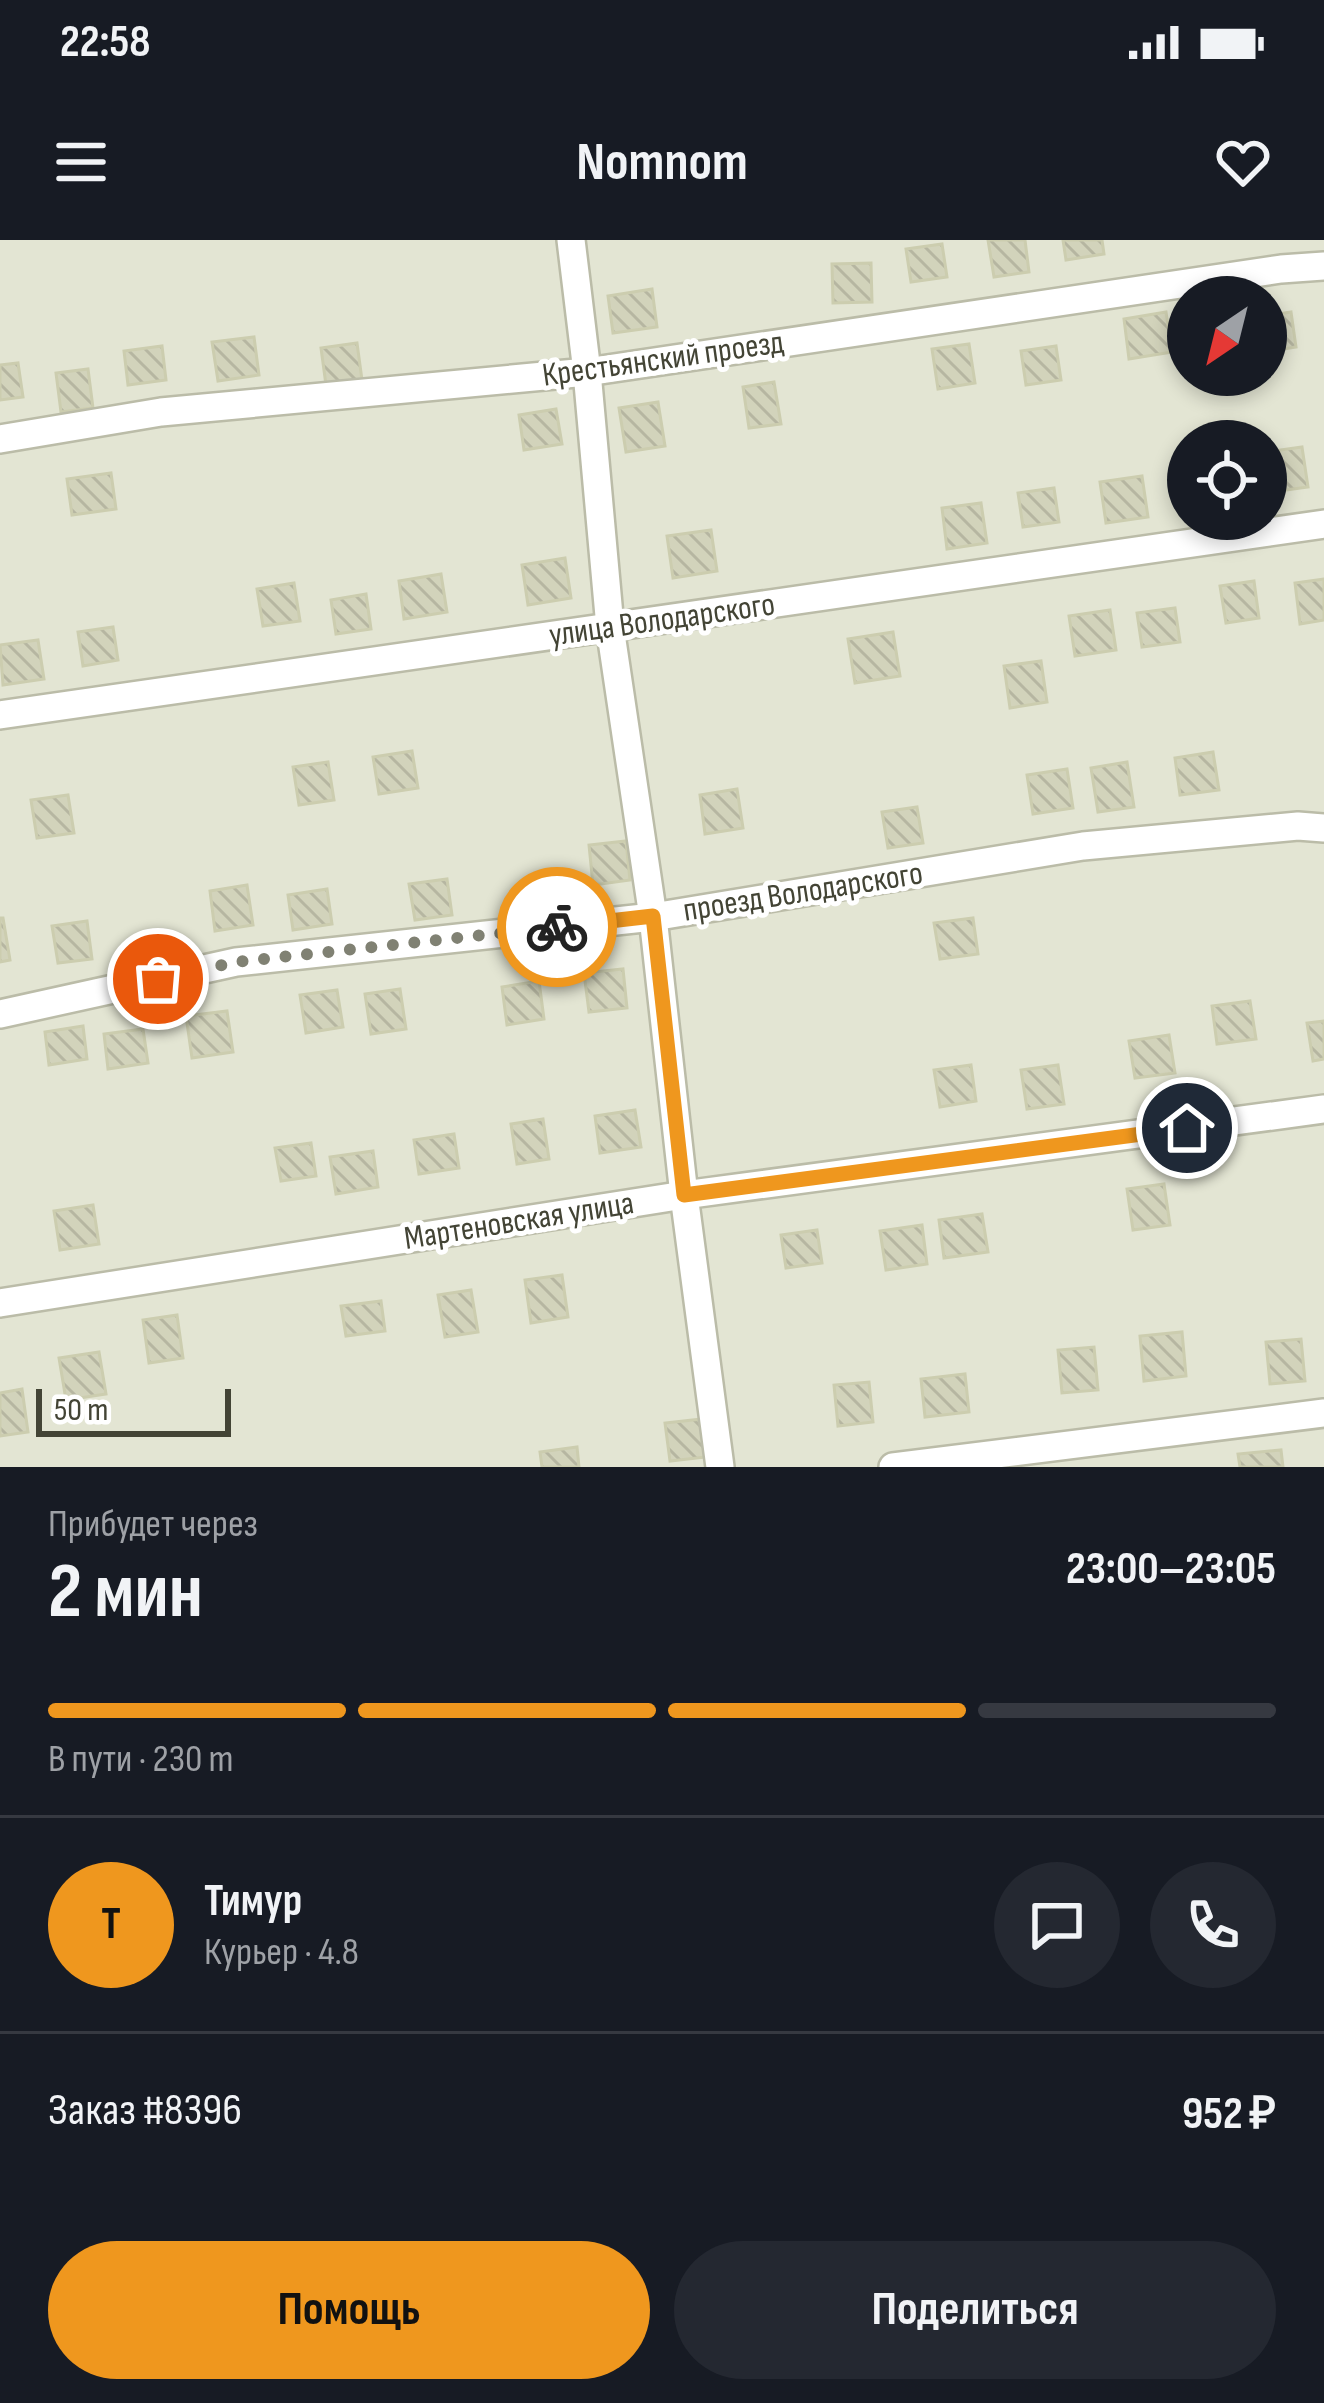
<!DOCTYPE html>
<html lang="ru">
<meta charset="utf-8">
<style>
body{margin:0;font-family:"Sofia Sans Condensed",sans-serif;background:#242831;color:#f1f3f6;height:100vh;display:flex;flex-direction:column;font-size:45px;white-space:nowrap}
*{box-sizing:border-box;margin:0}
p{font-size:39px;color:#9ea1a6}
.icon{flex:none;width:66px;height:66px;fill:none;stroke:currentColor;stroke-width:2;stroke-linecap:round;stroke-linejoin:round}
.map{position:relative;height:1227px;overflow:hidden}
.panel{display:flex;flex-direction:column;background:#171b24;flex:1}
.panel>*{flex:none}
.needle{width:78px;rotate:215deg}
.tools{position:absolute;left:1167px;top:36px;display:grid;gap:24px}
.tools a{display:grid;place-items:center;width:120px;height:120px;border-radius:50%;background:#171b24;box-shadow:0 6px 18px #0003;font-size:60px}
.scale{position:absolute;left:36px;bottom:30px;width:195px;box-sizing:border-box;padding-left:12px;border:6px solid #434435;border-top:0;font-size:33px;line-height:42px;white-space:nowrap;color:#434435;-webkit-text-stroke:9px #fff;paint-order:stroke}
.pin{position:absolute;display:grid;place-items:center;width:102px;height:102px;color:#fff;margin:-51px;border:6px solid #fff;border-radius:50%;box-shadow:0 3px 12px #0007}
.courier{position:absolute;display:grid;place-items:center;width:120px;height:120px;margin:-60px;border:9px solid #ef971e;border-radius:50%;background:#fff;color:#222;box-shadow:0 3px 15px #0007}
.headline em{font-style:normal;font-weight:700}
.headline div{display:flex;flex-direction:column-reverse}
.headline{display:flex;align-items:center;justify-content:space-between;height:204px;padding:0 48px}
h1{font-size:78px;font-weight:700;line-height:90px}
.bar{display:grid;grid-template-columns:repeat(4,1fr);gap:18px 12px;align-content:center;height:144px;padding:0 48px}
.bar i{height:15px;border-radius:9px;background:#363941}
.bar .selected{background:#ef971e}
.bar p{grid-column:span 4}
.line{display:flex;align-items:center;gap:30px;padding:0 48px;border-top:3px solid #363941}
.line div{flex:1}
.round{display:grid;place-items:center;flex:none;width:126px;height:126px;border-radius:63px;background:#242831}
.button{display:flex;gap:24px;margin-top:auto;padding:24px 48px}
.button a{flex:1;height:138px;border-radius:72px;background:#ef971e;color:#111;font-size:48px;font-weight:700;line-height:138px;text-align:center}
.button a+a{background:#242831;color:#f1f3f6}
.status{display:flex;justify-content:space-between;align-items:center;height:84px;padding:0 60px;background:#171b24;direction:ltr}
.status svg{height:33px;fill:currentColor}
header{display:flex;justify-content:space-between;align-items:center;height:156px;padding:0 48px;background:#171b24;font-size:54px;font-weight:700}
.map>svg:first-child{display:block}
</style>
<div class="status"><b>22:58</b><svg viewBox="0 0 49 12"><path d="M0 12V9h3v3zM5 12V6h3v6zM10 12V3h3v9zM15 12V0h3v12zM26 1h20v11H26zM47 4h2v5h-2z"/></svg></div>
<header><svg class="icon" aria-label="menu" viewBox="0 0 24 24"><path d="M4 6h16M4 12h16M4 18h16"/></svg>Nomnom<svg class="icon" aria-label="heart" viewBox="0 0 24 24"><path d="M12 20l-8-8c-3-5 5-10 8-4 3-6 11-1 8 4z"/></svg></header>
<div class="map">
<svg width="1324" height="1227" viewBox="0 0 1324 1227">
<defs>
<pattern id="building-back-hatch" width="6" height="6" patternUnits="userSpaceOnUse" patternTransform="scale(3)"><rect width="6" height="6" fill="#d2d3bb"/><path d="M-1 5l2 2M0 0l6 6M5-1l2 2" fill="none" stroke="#b6b6a1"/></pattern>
</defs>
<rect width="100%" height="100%" fill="#f0f2e5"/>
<path fill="#e3e5d3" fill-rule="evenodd" d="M 0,0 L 1324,0 L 1324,1227 L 0,1227 ZM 1188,57 L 1266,57 L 1266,135 L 1188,135 ZM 1188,201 L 1266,201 L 1266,279 L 1188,279 Z"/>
<g fill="url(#building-back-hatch)" stroke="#cccdaf" stroke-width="3">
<path d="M 988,0 L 1025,0 L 1029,32 L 994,37 Z"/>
<path d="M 1063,0 L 1102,0 L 1104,14 L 1066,20 Z"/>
<path d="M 942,4 L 947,37 L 911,42 L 906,9 Z"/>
<path d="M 871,23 L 872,62 L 833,63 L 832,24 Z"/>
<path d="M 652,49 L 657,87 L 613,93 L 608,56 Z"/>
<path d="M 1166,72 L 1172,112 L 1129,119 L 1124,79 Z"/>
<path d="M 1291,72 L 1296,107 L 1266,112 L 1266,76 Z"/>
<path d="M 254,97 L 259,135 L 218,141 L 212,102 Z"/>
<path d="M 357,103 L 362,140 L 326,145 L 321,108 Z"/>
<path d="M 969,104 L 975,143 L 938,149 L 932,109 Z"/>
<path d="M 162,106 L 166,140 L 128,145 L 124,111 Z"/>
<path d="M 1056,106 L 1061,140 L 1026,145 L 1021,111 Z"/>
<path d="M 18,123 L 23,157 L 0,160 L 0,125 Z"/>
<path d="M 88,129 L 93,168 L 61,172 L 56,133 Z"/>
<path d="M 774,142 L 781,184 L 749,188 L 743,147 Z"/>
<path d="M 658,162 L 665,206 L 626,212 L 619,168 Z"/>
<path d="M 556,169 L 562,204 L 524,210 L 519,175 Z"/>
<path d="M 1302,207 L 1308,247 L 1271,252 L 1266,212 Z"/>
<path d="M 111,233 L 116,269 L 72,275 L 67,239 Z"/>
<path d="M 1142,236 L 1148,277 L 1106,283 L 1100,242 Z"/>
<path d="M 1054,248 L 1059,282 L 1023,287 L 1018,253 Z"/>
<path d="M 981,263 L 987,303 L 947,309 L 942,268 Z"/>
<path d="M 711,290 L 717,331 L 673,338 L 667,296 Z"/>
<path d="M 565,318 L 571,358 L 528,365 L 522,325 Z"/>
<path d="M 441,334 L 447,372 L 404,379 L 399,341 Z"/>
<path d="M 1324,339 L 1324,380 L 1300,384 L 1295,343 Z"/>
<path d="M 1254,341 L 1259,378 L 1226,383 L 1220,346 Z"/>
<path d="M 294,343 L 300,381 L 263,386 L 257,349 Z"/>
<path d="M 366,354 L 371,389 L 336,394 L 331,360 Z"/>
<path d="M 1175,368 L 1180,402 L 1142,407 L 1137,373 Z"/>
<path d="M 1110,370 L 1116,410 L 1075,416 L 1069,376 Z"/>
<path d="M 113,387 L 118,420 L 83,426 L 78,392 Z"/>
<path d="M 893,392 L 900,436 L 855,443 L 848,399 Z"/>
<path d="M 38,400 L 44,439 L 3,445 L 0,405 Z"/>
<path d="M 1041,421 L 1047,462 L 1010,468 L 1004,426 Z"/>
<path d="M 412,511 L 418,548 L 379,554 L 373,517 Z"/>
<path d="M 1213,512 L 1219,550 L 1180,555 L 1175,518 Z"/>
<path d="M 328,522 L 334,560 L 299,565 L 293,527 Z"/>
<path d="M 1127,522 L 1134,567 L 1098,572 L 1091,528 Z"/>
<path d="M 1067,529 L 1073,568 L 1033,574 L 1027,535 Z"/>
<path d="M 737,549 L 743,588 L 705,594 L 700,555 Z"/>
<path d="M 68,555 L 74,593 L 37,598 L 31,560 Z"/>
<path d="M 917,567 L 923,603 L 888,608 L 882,572 Z"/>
<path d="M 626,601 L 630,640 L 593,645 L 589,605 Z"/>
<path d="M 447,639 L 452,675 L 415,680 L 409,644 Z"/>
<path d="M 247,645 L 253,685 L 215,691 L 210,651 Z"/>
<path d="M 327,649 L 332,684 L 293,690 L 288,655 Z"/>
<path d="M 0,678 L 3,678 L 10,720 L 0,722 Z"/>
<path d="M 973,678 L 978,714 L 940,719 L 934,683 Z"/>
<path d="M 87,681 L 92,719 L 58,723 L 52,686 Z"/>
<path d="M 623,729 L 627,768 L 589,772 L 584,733 Z"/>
<path d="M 539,741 L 544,779 L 507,785 L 502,747 Z"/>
<path d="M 400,749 L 406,789 L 371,794 L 365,754 Z"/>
<path d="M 337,750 L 343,787 L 306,793 L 300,755 Z"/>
<path d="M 1250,761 L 1256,799 L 1217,804 L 1212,766 Z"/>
<path d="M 227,771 L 233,812 L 192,818 L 186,776 Z"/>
<path d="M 1324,781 L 1324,819 L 1313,821 L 1307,783 Z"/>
<path d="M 83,786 L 87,819 L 49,825 L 45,792 Z"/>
<path d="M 143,789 L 148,823 L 108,829 L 104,794 Z"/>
<path d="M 1169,795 L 1175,833 L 1135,838 L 1129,801 Z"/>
<path d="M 971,825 L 976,861 L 940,867 L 934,830 Z"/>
<path d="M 1058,825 L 1064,864 L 1027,869 L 1021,830 Z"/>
<path d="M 635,870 L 641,907 L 600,913 L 595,876 Z"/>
<path d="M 543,879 L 549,919 L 517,924 L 511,884 Z"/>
<path d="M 454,894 L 459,928 L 419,934 L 414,900 Z"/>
<path d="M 311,903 L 316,936 L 281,941 L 275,908 Z"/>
<path d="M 373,911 L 378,947 L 336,954 L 330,917 Z"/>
<path d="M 1164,944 L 1170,985 L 1133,990 L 1127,949 Z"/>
<path d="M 93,965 L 99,1004 L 60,1010 L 54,971 Z"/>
<path d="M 982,974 L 988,1012 L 944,1018 L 939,980 Z"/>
<path d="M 922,985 L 927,1024 L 886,1030 L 880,991 Z"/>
<path d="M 817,990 L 822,1023 L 786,1028 L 781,995 Z"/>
<path d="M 562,1035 L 568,1077 L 531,1083 L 525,1040 Z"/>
<path d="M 471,1050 L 478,1092 L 445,1097 L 438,1055 Z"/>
<path d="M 381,1061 L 385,1091 L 346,1096 L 341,1066 Z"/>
<path d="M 177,1075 L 183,1118 L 149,1123 L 143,1080 Z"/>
<path d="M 1182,1092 L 1186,1136 L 1144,1141 L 1140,1096 Z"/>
<path d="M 1301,1099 L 1305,1141 L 1270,1144 L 1266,1102 Z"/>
<path d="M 1094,1107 L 1098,1150 L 1062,1153 L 1058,1110 Z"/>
<path d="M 99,1112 L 106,1154 L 66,1160 L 59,1118 Z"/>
<path d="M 965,1134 L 969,1172 L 925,1177 L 921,1139 Z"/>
<path d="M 869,1142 L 873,1182 L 838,1186 L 834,1145 Z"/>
<path d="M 22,1149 L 28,1192 L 0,1196 L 0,1153 Z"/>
<path d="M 702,1179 L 706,1217 L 670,1221 L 665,1183 Z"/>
<path d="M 577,1207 L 579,1227 L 542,1227 L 540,1212 Z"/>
<path d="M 1281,1210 L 1283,1227 L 1240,1227 L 1238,1214 Z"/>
</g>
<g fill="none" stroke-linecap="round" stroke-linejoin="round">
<defs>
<g id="minor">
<path d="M 571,0 L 587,132 L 610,387 L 653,677 L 684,955 L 720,1227"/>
<path d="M 0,199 L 161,172 L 587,132 L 1281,29 L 1324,26"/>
<path d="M 0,475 L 1324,284"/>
<path d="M 0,774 L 236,722 L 653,677 L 1083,606 L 1298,586 L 1324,588"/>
<path d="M 0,1063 L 684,955 L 1324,869"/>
<path d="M 893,1227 L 1324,1173"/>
</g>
</defs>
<use href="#minor" stroke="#bbbca8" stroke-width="32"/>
<use href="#minor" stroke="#fff" stroke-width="27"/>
</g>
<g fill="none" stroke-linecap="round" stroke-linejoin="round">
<path stroke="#808173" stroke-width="12" stroke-dasharray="0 21.6" d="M 158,739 L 236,722 L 557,687"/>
<path stroke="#ef971e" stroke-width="15" d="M 557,687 L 653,676 L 684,955 L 1187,888"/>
</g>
<g text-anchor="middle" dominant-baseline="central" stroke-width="10" stroke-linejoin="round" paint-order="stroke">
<g font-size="33" fill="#434435" stroke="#fff">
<text transform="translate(663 119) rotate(-8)">Крестьянский проезд</text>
<text transform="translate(662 380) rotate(-8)">улица Володарского</text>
<text transform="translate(803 652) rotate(-9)">проезд Володарского</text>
<text transform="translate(519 981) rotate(-9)">Мартеновская улица</text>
</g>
</g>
</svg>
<div class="tools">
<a><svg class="needle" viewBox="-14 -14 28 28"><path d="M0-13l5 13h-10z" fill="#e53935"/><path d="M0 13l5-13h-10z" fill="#9ea1a6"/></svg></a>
<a><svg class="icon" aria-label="locate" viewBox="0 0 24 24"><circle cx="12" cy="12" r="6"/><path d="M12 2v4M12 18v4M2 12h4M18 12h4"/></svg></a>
</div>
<div class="scale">50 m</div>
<div class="pin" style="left:158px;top:739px;background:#ea580c"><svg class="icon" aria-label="bag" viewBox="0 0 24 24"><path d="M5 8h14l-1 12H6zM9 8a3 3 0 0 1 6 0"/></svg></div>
<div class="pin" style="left:1187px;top:888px;background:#1f2937"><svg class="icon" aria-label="home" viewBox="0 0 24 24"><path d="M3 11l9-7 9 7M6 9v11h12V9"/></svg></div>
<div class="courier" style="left:557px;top:687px"><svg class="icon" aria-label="bike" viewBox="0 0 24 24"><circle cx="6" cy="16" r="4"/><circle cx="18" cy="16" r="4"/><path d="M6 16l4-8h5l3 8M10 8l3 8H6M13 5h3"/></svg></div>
</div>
<section class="panel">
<div class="headline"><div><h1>2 мин</h1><p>Прибудет через</p></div><em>23:00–23:05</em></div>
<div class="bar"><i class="selected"></i><i class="selected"></i><i class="selected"></i><i></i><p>В пути · 230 m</p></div>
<div class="line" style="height:216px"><b class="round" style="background:#ef971e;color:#111">Т</b><div><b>Тимур</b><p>Курьер · 4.8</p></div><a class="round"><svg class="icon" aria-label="chat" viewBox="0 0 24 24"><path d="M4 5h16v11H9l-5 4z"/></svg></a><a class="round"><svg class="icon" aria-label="phone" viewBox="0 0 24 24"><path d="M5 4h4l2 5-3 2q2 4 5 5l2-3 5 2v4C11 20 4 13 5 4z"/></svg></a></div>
<div class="line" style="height:156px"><div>Заказ #8396</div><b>952 ₽</b></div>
<div class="button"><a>Помощь</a><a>Поделиться</a></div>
</section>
